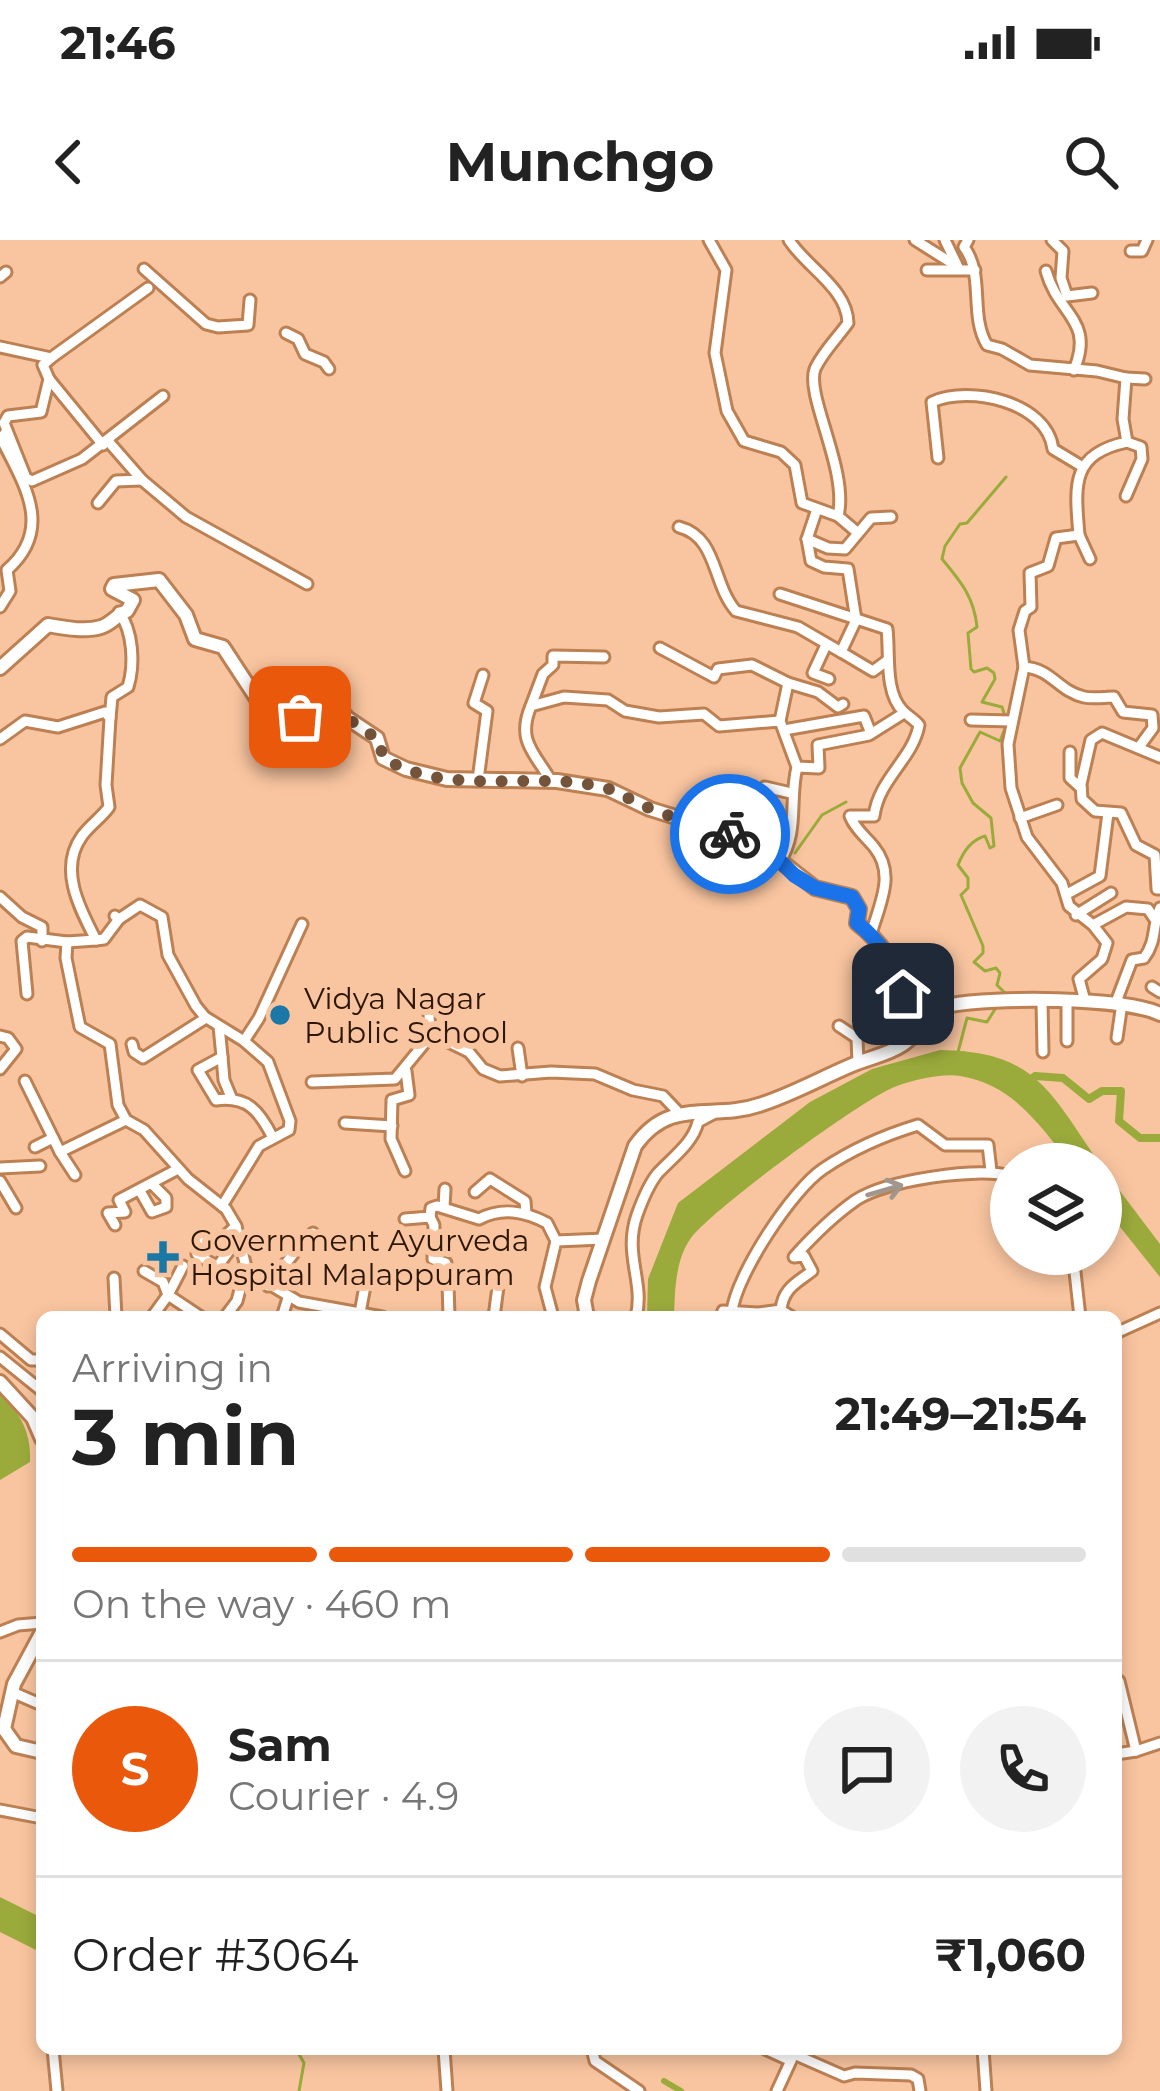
<!DOCTYPE html>
<meta charset="utf-8">
<style>
body{margin:0;font-family:Montserrat,sans-serif;background:#f2f2f2;color:#222;height:100vh;display:flex;flex-direction:column;font-size:45px;white-space:nowrap}
*{box-sizing:border-box;margin:0}
p{font-size:39px;color:#767676}
.icon{flex:none;width:66px;height:66px;fill:none;stroke:currentColor;stroke-width:2;stroke-linecap:round;stroke-linejoin:round}
.map{position:relative;flex:1;overflow:hidden}
.drawer{position:absolute;left:36px;top:1071px;width:1086px;height:744px;display:flex;flex-direction:column;background:#fff;border-radius:18px;box-shadow:0 6px 18px #0003}
.drawer>*{flex:none}
.buttons{position:absolute;left:990px;top:903px;display:grid;gap:24px}
.buttons a{display:grid;place-items:center;width:132px;height:132px;border-radius:50%;background:#fff;box-shadow:0 6px 18px #0003;font-size:60px}
.pin{position:absolute;display:grid;place-items:center;width:102px;height:102px;color:#fff;margin:-51px;border-radius:24px;box-shadow:0 6px 18px #0006}
.courier{position:absolute;display:grid;place-items:center;width:120px;height:120px;margin:-60px;border:9px solid #1a73e8;border-radius:50%;background:#fff;color:#222;box-shadow:0 3px 15px #0007}
.overview em{font-style:normal;font-weight:700}
.overview div{display:flex;flex-direction:column-reverse}
.overview{display:flex;align-items:center;justify-content:space-between;height:204px;padding:0 36px}
h1{font-size:78px;font-weight:700;line-height:90px}
.bar{display:grid;grid-template-columns:repeat(4,1fr);gap:18px 12px;align-content:center;height:144px;padding:0 36px}
.bar i{height:15px;border-radius:9px;background:#e0e0e0}
.bar .current{background:#ea580c}
.bar p{grid-column:span 4}
.line{display:flex;align-items:center;gap:30px;padding:0 36px;border-top:3px solid #e0e0e0}
.line div{flex:1}
.round{display:grid;place-items:center;flex:none;width:126px;height:126px;border-radius:63px;background:#f2f2f2}
.status{display:flex;justify-content:space-between;align-items:center;height:84px;padding:0 60px;background:#fff;direction:ltr}
.status svg{height:33px;fill:currentColor}
header{display:flex;justify-content:space-between;align-items:center;height:156px;padding:0 36px;background:#fff;font-size:54px;font-weight:700}
.map>svg:first-child{display:block}
</style>
<div class="status"><b>21:46</b><svg viewBox="0 0 49 12"><path d="M0 12V9h3v3zM5 12V6h3v6zM10 12V3h3v9zM15 12V0h3v12zM26 1h20v11H26zM47 4h2v5h-2z"/></svg></div>
<header><svg class="icon" aria-label="back" viewBox="0 0 24 24"><path d="M15 5l-7 7 7 7"/></svg>Munchgo<svg class="icon" aria-label="search" viewBox="0 0 24 24"><circle cx="10" cy="10" r="6"/><path d="M15 15l6 6"/></svg></header>
<div class="map">
<svg width="1160" height="1851" viewBox="0 0 1160 1851">
<rect width="100%" height="100%" fill="#f9c5a0"/>
<g fill="#9bab3b">
<path d="M 940,810 C 1036,811 1050,852 1100,924 L 1071,924 C 1040,886 1013,844 960,836 C 943,833 913,840 897,846 C 866,856 710,971 691,998 C 675,1020 675,1051 674,1077 L 647,1077 L 648,1039 L 678,963 L 810,862 L 872,829 Z"/>
<path d="M 1101,926 L 1160,1004 L 1160,1037 L 1101,963 Z"/>
<path d="M 0,1151 C 20,1175 31,1190 30,1222 L 0,1240 Z"/>
<path d="M 0,1657 L 42,1678 L 42,1713 L 0,1692 Z"/>
</g>
<g fill="none" stroke-linecap="round" stroke-linejoin="round">
<g stroke="#9bab3b" stroke-width="3">
<path d="M 1005,476 L 1002,467 L 982,462 L 995,439 L 994,433 L 987,428 L 974,432 L 971,429 L 968,393 L 977,387 C 974,357 961,342 942,319 L 945,306 L 960,284 L 967,283 L 1006,237"/>
<path d="M 1006,486 L 1000,501 L 980,492 L 960,528 L 962,543 L 973,563 L 991,578 L 994,606 L 990,608 L 985,596 C 971,600 963,612 958,625 L 968,638 L 968,648 L 961,655 L 983,706 L 983,713 L 974,722 L 985,731 L 996,728 L 1000,733 L 997,745 L 1006,754"/>
<path d="M 795,613 L 822,575 L 846,562"/>
<path d="M 958,812 L 967,778 L 987,782 L 997,766"/>
<path d="M 296,1809 L 304,1823 L 299,1851"/>
</g>
<path stroke="#9bab3b" stroke-width="6" d="M 664,1841 L 681,1851"/>
<path stroke="#9bab3b" stroke-width="8" d="M 1030,840 L 1035,836 L 1063,838 L 1089,859 L 1102,851 L 1121,851 L 1119,881 L 1140,898 L 1160,898"/>
<defs>
<g id="minor">
<path d="M 709,0 L 726,30 L 715,113 L 727,171 L 744,201 L 781,212 L 795,225 L 802,263 L 838,276"/>
<path d="M 789,0 C 807,28 847,48 848,83 C 838,97 822,113 815,129 C 805,155 849,231 838,276 L 858,293"/>
<path d="M 915,0 L 958,27"/>
<path d="M 945,0 L 957,25"/>
<path d="M 968,0 L 964,7 C 985,35 969,75 987,105 L 1002,109 L 1030,125 L 1097,131 L 1126,138 L 1123,179 L 1127,202 C 1070,214 1075,246 1079,295"/>
<path d="M 1052,0 L 1063,11 L 1061,38 L 1067,56 L 1092,53"/>
<path d="M 1131,11 L 1142,11 L 1147,0"/>
<path d="M 144,29 L 206,84 L 218,87 L 248,85 L 250,60"/>
<path d="M 927,30 L 975,30"/>
<path d="M 1046,31 C 1058,75 1095,80 1074,130"/>
<path d="M 0,37 L 6,32"/>
<path d="M 286,93 L 298,99 L 305,114 L 324,122 L 329,129"/>
<path d="M 0,107 L 51,118 L 148,48"/>
<path d="M 51,118 L 43,125 L 49,139 L 41,172 L 8,176 L 4,183 L 26,238 L 32,241 L 82,219 L 163,156"/>
<path d="M 1126,138 L 1145,139"/>
<path d="M 49,139 L 103,205"/>
<path d="M 108,201 L 142,240 L 186,277 L 307,344"/>
<path d="M 938,218 L 932,162 C 970,145 1047,162 1053,209 L 1083,227"/>
<path d="M 1126,256 L 1142,219 L 1141,207 L 1127,202"/>
<path d="M 98,263 L 116,241 L 142,240"/>
<path d="M 817,269 L 807,299 L 828,308 L 845,309 L 871,278 L 891,277"/>
<path d="M 679,287 C 718,297 712,344 736,371 L 798,387 L 841,412 L 856,380 L 848,329 L 824,327 L 811,321 L 807,299"/>
<path d="M 780,354 L 887,389 C 890,413 884,452 903,471 C 908,476 915,480 919,485 C 913,519 879,538 874,576 L 850,576 C 855,589 865,596 874,607 C 896,634 880,663 871,694"/>
<path d="M 0,367 L 10,351 L 7,330 C 55,288 23,243 1,198 L 7,191"/>
<path d="M 826,405 L 813,433 L 829,439"/>
<path d="M 660,408 L 714,437 L 718,429 L 752,425 L 788,443"/>
<path d="M 841,412 L 873,431 L 888,420"/>
<path d="M 1024,427 C 1052,429 1058,451 1084,457 C 1093,459 1105,457 1114,457 L 1123,472 L 1152,475 L 1153,488 L 1139,507"/>
<path d="M 531,466 L 543,434 L 553,425 L 553,416 L 604,417"/>
<path d="M 110,478 L 112,457 L 128,447 C 135,424 133,391 119,372"/>
<path d="M 971,480 L 1012,481"/>
<path d="M 780,481 L 788,443 L 818,452 L 838,467 L 843,464"/>
<path d="M 784,490 L 864,476 L 870,491"/>
<path d="M 0,499 L 25,481 L 58,487 L 105,472 L 110,478 L 106,545 L 109,567 C 101,578 90,585 82,596 C 58,629 80,669 96,700 L 67,702 L 66,718 L 80,787 L 110,804 L 118,865 L 126,880 L 144,890 L 188,939 L 226,969 L 236,986 L 246,1027 L 254,1035 L 299,1062 L 382,1077"/>
<path d="M 1070,512 L 1070,538 L 1081,548"/>
<path d="M 1160,517 L 1102,493 L 1091,500 L 1081,544 L 1082,559 L 1095,571 L 1121,573 L 1136,605 L 1155,615 L 1157,649 L 1160,649"/>
<path d="M 478,540 L 487,471 L 474,463 L 483,435"/>
<path d="M 551,541 C 535,513 516,501 531,466 L 564,457 L 608,460 L 625,471 L 659,477 L 704,474 L 719,486 L 780,481 L 797,527"/>
<path d="M 1020,578 L 1057,565"/>
<path d="M 750,600 L 753,573 L 765,547 L 791,553"/>
<path d="M 737,621 L 761,629 L 767,607"/>
<path d="M 780,621 C 799,593 789,558 797,527 L 819,528 L 818,505 L 869,495 L 904,473"/>
<path d="M 1067,654 L 1100,636 L 1108,573"/>
<path d="M 0,657 L 22,677 L 42,687 L 42,701"/>
<path d="M 1076,675 L 1111,653"/>
<path d="M 115,676 L 119,679 L 140,665 L 162,677 L 168,715 L 196,766 L 205,777 L 244,801 L 268,822 L 290,881 L 289,890 L 259,906 L 222,966"/>
<path d="M 1093,685 L 1126,667 L 1148,669 L 1154,678"/>
<path d="M 96,700 L 104,699 L 119,679"/>
<path d="M 1152,747 L 1160,752"/>
<path d="M 27,754 L 22,701 L 27,697 L 67,702"/>
<path d="M 1085,761 L 1079,739 L 1102,719 L 1107,703 L 1093,685 L 1069,666 L 1062,643 L 1027,597 L 1011,548 L 1008,504 L 1024,427 L 1019,390 L 1025,371 L 1031,367 L 1030,333 L 1048,326 L 1056,298 L 1079,295 L 1090,319"/>
<path d="M 1042,762 L 1043,812"/>
<path d="M 1116,762 L 1132,720 L 1144,718 C 1157,701 1152,686 1160,668"/>
<path d="M 429,774 L 430,794"/>
<path d="M 219,786 L 222,817 L 198,830 L 216,860 C 247,856 259,870 273,898"/>
<path d="M 839,786 L 857,798 L 858,823"/>
<path d="M 0,796 L 8,798 L 16,809 L 0,829"/>
<path d="M 1117,798 L 1122,763"/>
<path d="M 244,801 L 259,778 L 302,684"/>
<path d="M 1067,801 L 1067,761"/>
<path d="M 132,804 L 134,812 L 143,818 L 206,778"/>
<path d="M 518,808 L 522,836"/>
<path d="M 222,817 L 224,840 L 231,857"/>
<path d="M 25,841 L 60,912 L 126,880"/>
<path d="M 312,842 L 395,839 L 432,794 L 469,812 L 483,829 L 500,836 L 551,832 L 595,834 L 633,850 L 663,856 L 680,874"/>
<path d="M 345,883 L 392,886"/>
<path d="M 35,907 L 53,898"/>
<path d="M 60,912 L 75,935"/>
<path d="M 0,928 L 40,926"/>
<path d="M 405,931 L 391,899 L 392,860 L 409,855 L 406,831"/>
<path d="M 0,941 L 16,968"/>
<path d="M 140,951 L 152,972 L 166,967 L 166,958 L 152,944"/>
<path d="M 475,952 L 490,939 L 525,961 L 526,974"/>
<path d="M 444,967 L 445,949"/>
<path d="M 430,977 L 434,985 L 433,1019 L 446,1023 L 448,1042"/>
<path d="M 405,979 L 430,977 L 431,968 L 437,966 L 479,979 C 502,967 524,971 547,983 L 556,1001"/>
<path d="M 115,985 L 108,973 L 125,972 L 119,960 L 178,929"/>
<path d="M 236,986 L 223,998 L 204,999 L 197,1014 L 217,1027 L 240,996"/>
<path d="M 1073,1014 L 1080,1077"/>
<path d="M 144,1031 L 163,1042 L 168,1055"/>
<path d="M 114,1038 L 116,1077"/>
<path d="M 268,1046 L 298,1008 L 307,1006 L 313,993"/>
<path d="M 168,1055 L 183,1026"/>
<path d="M 781,1070 C 783,1048 797,1043 812,1031 L 804,1016 L 794,1017 C 812,997 833,976 856,960 C 887,940 976,927 1011,936"/>
<path d="M 732,1071 C 737,1034 792,950 823,929 C 851,910 885,895 918,885 L 945,905 L 988,905 L 991,931"/>
<path d="M 360,1073 L 365,1046"/>
<path d="M 152,1077 L 168,1055 L 201,1077"/>
<path d="M 225,1077 L 237,1061 L 246,1027"/>
<path d="M 282,1077 L 288,1058"/>
<path d="M 449,1077 L 448,1042 L 493,1031 L 499,1039 L 494,1077"/>
<path d="M 553,1077 L 545,1047 L 556,1001 L 604,999"/>
<path d="M 636,1077 C 645,1042 623,1015 637,975 C 642,961 648,945 658,933 C 673,917 693,903 698,882 L 713,874"/>
<path d="M 721,1077 L 723,1071 L 758,1073 L 781,1070 L 792,1077"/>
<path d="M 1116,1093 L 1160,1073"/>
<path d="M 0,1094 L 31,1120 L 42,1120"/>
<path d="M 0,1117 L 42,1151"/>
<path d="M 0,1392 L 18,1385 L 42,1383"/>
<path d="M 1119,1441 L 1136,1511 L 1160,1503"/>
<path d="M 12,1452 L 42,1465"/>
<path d="M 1116,1514 L 1136,1511"/>
<path d="M 0,1570 L 42,1578"/>
<path d="M 53,1809 L 57,1851"/>
<path d="M 444,1809 L 447,1851"/>
<path d="M 592,1809 L 595,1821 L 639,1851"/>
<path d="M 765,1809 L 789,1820"/>
<path d="M 798,1809 L 796,1815 L 844,1836 L 855,1833 L 911,1835 L 918,1839 L 920,1851"/>
<path d="M 983,1809 L 986,1851"/>
<path d="M 777,1851 L 794,1814"/>
</g>
<g id="major">
<path d="M 0,428 L 48,385 C 65,388 85,392 101,387 C 113,383 117,374 127,371 L 133,360 L 112,349 L 114,345 L 159,340 L 186,375 L 195,399 L 223,407 L 263,468 L 296,478 L 334,462 L 347,478 L 377,498 L 383,518 L 406,529 L 447,539 L 557,541 L 608,549 L 650,569 L 756,602 L 815,648 L 852,657 L 859,669 L 857,683 C 878,699 900,727 903,754 L 939,771"/>
<path d="M 587,1077 L 584,1060 L 589,1041 L 635,906 C 670,856 712,881 759,865 C 791,855 821,838 852,825 C 868,818 887,815 902,805 C 919,794 932,769 951,765 C 991,757 1126,757 1160,774"/>
<path d="M 0,1142 L 33,1178 L 42,1199"/>
<path d="M 42,1392 L 14,1444 L 4,1489 L 16,1506 L 42,1512"/>
</g>
</defs>
<use href="#minor" stroke="#bc8053" stroke-width="15"/>
<use href="#major" stroke="#bc8053" stroke-width="18"/>
<use href="#minor" stroke="#fff" stroke-width="9"/>
<use href="#major" stroke="#fff" stroke-width="12"/>
</g>
<defs><path id="oneway-shaft" d="M-6 0H5M1.5-3L5.5 0L1.5 3" fill="none" stroke-width="1.6" stroke-linecap="round" stroke-linejoin="round" transform="scale(3)"/></defs>
<use stroke="#a0968e" href="#oneway-shaft" transform="translate(885 950) rotate(-16)"/>
<g fill="none" stroke-linecap="round" stroke-linejoin="round">
<path stroke="#74533b" stroke-width="12" stroke-dasharray="0 21.6" d="M 300,477 L 334,462 L 347,478 L 379,500 L 383,518 C 451,559 533,529 606,548 C 621,552 634,563 649,568 C 675,579 703,586 730,594"/>
<path stroke="#1a73e8" stroke-width="15" d="M 730,594 L 766,607 L 794,635 L 815,648 L 852,657 L 859,669 L 857,683 C 877,699 900,727 903,754"/>
</g>
<g fill="#1b77a5" stroke="#f9c5a0" stroke-width="4.5">
<circle cx="280" cy="775" r="12"/>
<path d="M157 999h12v12h12v12h-12v12h-12v-12h-12v-12h12z"/>
</g>
<g text-anchor="middle" dominant-baseline="central" stroke-width="12" stroke-linejoin="round" paint-order="stroke">
<g font-size="30" fill="#2d1604" stroke="#f9c5a0" text-anchor="start">
<text x="304" y="758">Vidya Nagar<tspan x="304" dy="34">Public School</tspan></text>
<text x="190" y="1000">Government Ayurveda<tspan x="190" dy="34">Hospital Malappuram</tspan></text>
</g>
</g>
</svg>
<div class="buttons">
<a><svg class="icon" aria-label="layers" viewBox="0 0 24 24"><path d="M12 4l9 5-9 5-9-5zM3 14l9 5 9-5"/></svg></a>
</div>
<div class="pin" style="left:300px;top:477px;background:#ea580c"><svg class="icon" aria-label="bag" viewBox="0 0 24 24"><path d="M5 8h14l-1 12H6zM9 8a3 3 0 0 1 6 0"/></svg></div>
<div class="pin" style="left:903px;top:754px;background:#1f2937"><svg class="icon" aria-label="home" viewBox="0 0 24 24"><path d="M3 11l9-7 9 7M6 9v11h12V9"/></svg></div>
<div class="courier" style="left:730px;top:594px"><svg class="icon" aria-label="bike" viewBox="0 0 24 24"><circle cx="6" cy="16" r="4"/><circle cx="18" cy="16" r="4"/><path d="M6 16l4-8h5l3 8M10 8l3 8H6M13 5h3"/></svg></div>
<section class="drawer">
<div class="overview"><div><h1>3 min</h1><p>Arriving in</p></div><em>21:49–21:54</em></div>
<div class="bar"><i class="current"></i><i class="current"></i><i class="current"></i><i></i><p>On the way · 460 m</p></div>
<div class="line" style="height:216px"><b class="round" style="background:#ea580c;color:#fff">S</b><div><b>Sam</b><p>Courier · 4.9</p></div><a class="round"><svg class="icon" aria-label="chat" viewBox="0 0 24 24"><path d="M4 5h16v11H9l-5 4z"/></svg></a><a class="round"><svg class="icon" aria-label="phone" viewBox="0 0 24 24"><path d="M5 4h4l2 5-3 2q2 4 5 5l2-3 5 2v4C11 20 4 13 5 4z"/></svg></a></div>
<div class="line" style="height:156px"><div>Order #3064</div><b>₹1,060</b></div>
</section>
</div>
